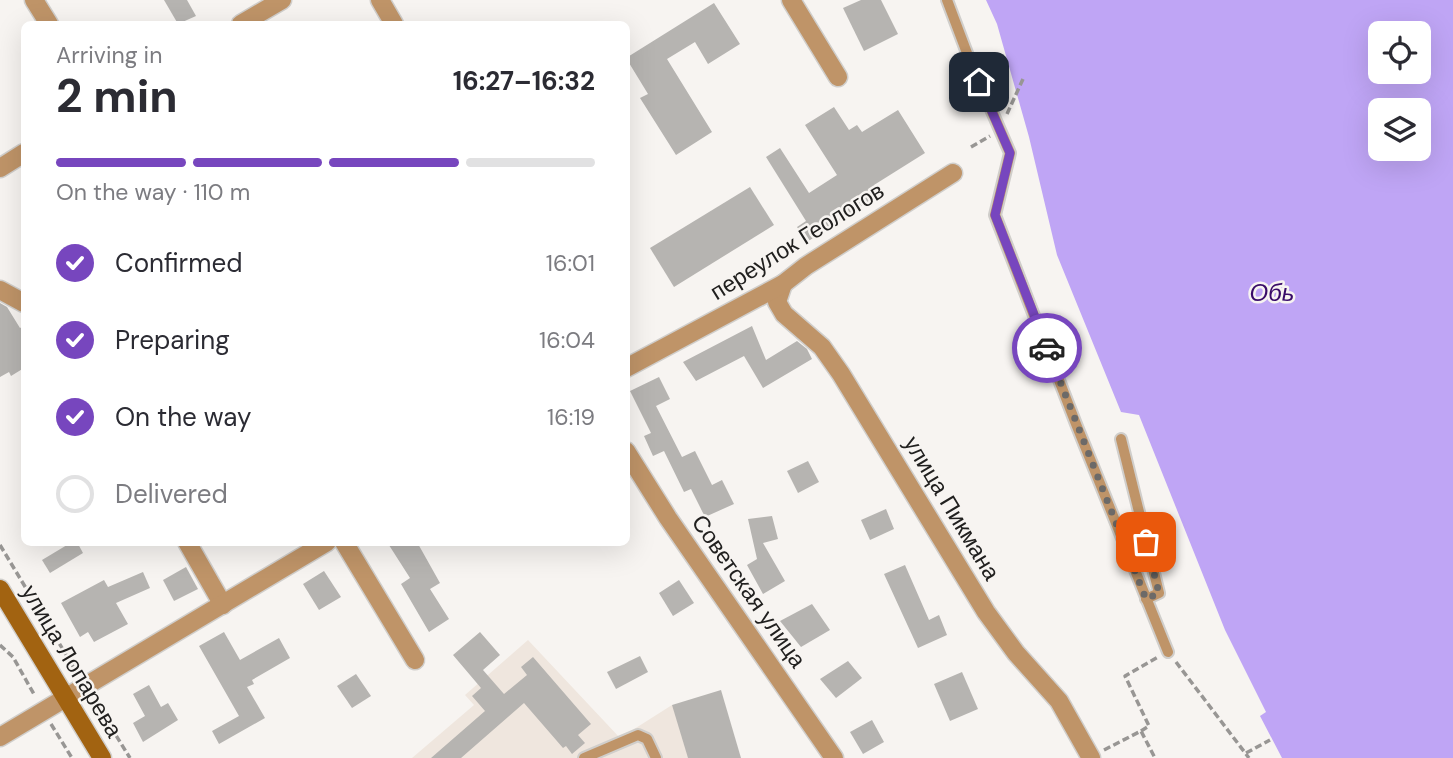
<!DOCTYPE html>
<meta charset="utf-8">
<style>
body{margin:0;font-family:"DM Sans",sans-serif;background:#f7f7f7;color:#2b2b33;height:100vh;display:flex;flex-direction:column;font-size:26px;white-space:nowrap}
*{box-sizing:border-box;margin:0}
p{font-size:23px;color:#7c7c81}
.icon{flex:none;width:38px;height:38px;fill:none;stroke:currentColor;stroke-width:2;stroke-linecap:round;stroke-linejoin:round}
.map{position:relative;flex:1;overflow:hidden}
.drawer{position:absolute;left:21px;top:21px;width:609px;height:525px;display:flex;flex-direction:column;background:#fff;border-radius:10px;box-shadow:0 7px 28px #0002}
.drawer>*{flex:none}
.buttons{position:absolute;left:1368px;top:21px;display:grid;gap:14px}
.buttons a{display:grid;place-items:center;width:63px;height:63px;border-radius:10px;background:#fff;box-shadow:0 7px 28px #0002;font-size:35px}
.pin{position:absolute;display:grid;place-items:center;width:60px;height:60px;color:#fff;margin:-30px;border-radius:14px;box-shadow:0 4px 10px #0006}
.courier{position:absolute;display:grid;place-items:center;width:70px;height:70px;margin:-35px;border:5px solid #7746be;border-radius:50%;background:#fff;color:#222;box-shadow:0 2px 9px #0007}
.headline em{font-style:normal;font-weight:700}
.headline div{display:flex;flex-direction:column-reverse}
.headline{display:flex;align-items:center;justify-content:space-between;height:119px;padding:0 35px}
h1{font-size:46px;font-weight:700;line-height:52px}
.bar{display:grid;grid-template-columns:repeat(4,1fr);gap:10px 7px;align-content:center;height:84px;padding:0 35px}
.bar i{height:9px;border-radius:5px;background:#e1e1e2}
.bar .current{background:#7746be}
.bar p{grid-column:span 4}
ol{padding:0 35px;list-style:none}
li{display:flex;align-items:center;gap:21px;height:77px}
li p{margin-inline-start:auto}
li .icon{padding:7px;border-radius:50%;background:#7746be;color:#fff;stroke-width:4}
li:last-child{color:#7c7c81}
li i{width:38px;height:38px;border:4px solid #e1e1e2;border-radius:50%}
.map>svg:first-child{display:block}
</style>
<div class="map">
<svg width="1453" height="758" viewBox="0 0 1453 758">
<rect width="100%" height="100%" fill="#f7f4f1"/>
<path fill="#efe6de" d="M 528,640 L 620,738 L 672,705 L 741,758 L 412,758 L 474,705 L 465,695 Z"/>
<path fill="#bfa5f5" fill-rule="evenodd" d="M 986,0 L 1453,0 L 1453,758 L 1282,758 L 1260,716 L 1266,712 L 1225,630 L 1139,415 L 1121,412 L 1057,255 L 1029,137 L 997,24 ZM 1381,33 L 1419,33 L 1419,72 L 1381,72 ZM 1381,110 L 1419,110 L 1419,149 L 1381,149 Z"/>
<g fill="#b6b4b1">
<path d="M 164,0 L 187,0 L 196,16 L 178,24 Z"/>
<path d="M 861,0 L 881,0 L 898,34 L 864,51 L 843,8 Z"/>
<path d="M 714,3 L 740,44 L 708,64 L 695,42 L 667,59 L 712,132 L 676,155 L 640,98 L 648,94 L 626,58 Z"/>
<path d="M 834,107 L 849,130 L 857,125 L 862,132 L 898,110 L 925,153 L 874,185 L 880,194 L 807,242 L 797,227 L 806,221 L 766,157 L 780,148 L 809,193 L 837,175 L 805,125 Z"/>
<path d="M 750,187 L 774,225 L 674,287 L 650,248 Z"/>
<path d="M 0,303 L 7,307 L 20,328 L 24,326 L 24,368 L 11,376 L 9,372 L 0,377 Z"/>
<path d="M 752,326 L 766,360 L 797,341 L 807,349 L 812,359 L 763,388 L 744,356 L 696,381 L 683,362 Z"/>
<path d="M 659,377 L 670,399 L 656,406 L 682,457 L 695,451 L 712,485 L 722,480 L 734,504 L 705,517 L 691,489 L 684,492 L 664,451 L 653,456 L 644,436 L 651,433 L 630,391 Z"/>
<path d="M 808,461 L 819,482 L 798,493 L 787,471 Z"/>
<path d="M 886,509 L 894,529 L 870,540 L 861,520 Z"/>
<path d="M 772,516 L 778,539 L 763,543 L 785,581 L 763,594 L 747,565 L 757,559 L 748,519 Z"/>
<path d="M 72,542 L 77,542 L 83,553 L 50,573 L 42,560 Z"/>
<path d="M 387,542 L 417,542 L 440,583 L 430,589 L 449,619 L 429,632 L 401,584 L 410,578 Z"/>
<path d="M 905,565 L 929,620 L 939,615 L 947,635 L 918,648 L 884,574 Z"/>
<path d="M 186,567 L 198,589 L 174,601 L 163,580 Z"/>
<path d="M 324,571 L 341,597 L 319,610 L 303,584 Z"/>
<path d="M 143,572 L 150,588 L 116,603 L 128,624 L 94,642 L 88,632 L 80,637 L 61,603 L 104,580 L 108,587 Z"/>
<path d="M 679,580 L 694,603 L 673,616 L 659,593 Z"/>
<path d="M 812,604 L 830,630 L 801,647 L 780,621 Z"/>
<path d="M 224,632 L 240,660 L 279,638 L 290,658 L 252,680 L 254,684 L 247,687 L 265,718 L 219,744 L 212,731 L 239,716 L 199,646 Z"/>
<path d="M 480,632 L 500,655 L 483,670 L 504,694 L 527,675 L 521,667 L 533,657 L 591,724 L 578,735 L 585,743 L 572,754 L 566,746 L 563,748 L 524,703 L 461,758 L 431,758 L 485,711 L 472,696 L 481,688 L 453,655 Z"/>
<path d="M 640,656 L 648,672 L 616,689 L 607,672 Z"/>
<path d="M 848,661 L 862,678 L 836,698 L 820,679 Z"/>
<path d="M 962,672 L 978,709 L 950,721 L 934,684 Z"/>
<path d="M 356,674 L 371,696 L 352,708 L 337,686 Z"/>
<path d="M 149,685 L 161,707 L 168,703 L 178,720 L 143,742 L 133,723 L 145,716 L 133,694 Z"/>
<path d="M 721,690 L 741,758 L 688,758 L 672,705 Z"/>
<path d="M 872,720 L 884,742 L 863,754 L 850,732 Z"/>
</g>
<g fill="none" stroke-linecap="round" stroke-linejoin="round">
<defs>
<g id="service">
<path d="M 947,0 L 970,61 L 1010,153 L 995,215 L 1076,424 L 1168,652"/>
<path d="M 1121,439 L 1159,593 L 1146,599"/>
<path d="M 584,758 L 638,735 L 647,739 L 656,758"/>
</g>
<g id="minor">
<path d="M 34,0 L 49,24"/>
<path d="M 380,0 L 394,24"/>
<path d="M 791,0 L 838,77"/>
<path d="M 241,24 L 282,0"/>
<path d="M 0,168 L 24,153"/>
<path d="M 783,284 L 777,302 L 784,314 L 822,347 L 841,374 L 986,612 L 1016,653 L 1059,701 L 1091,758"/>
<path d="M 0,290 L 24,303"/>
<path d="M 626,368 L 783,284 L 806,266 L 953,173"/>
<path d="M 626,451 L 668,518 L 834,758"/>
<path d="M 187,542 L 223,605"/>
<path d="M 344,542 L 415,660"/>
<path d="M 0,737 L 327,542"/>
</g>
<path id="secondary" d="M 0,589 L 102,758"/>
</defs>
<use href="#service" stroke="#d0cecb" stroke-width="14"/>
<use href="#minor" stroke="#d0cecb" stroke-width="21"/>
<use href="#secondary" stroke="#d0cecb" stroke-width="21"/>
<g stroke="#989694" stroke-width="3.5" stroke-dasharray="7 3.5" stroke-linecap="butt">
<path d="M 1007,114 L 1023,79"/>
<path d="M 971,147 L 990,136"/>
<path d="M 0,545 L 77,673"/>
<path d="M 0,645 L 13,657 L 35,696"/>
<path d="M 1176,662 L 1249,758"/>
<path d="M 94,700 L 130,758"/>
<path d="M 51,724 L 72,758"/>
<path d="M 1141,731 L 1149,726 L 1125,676 L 1158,657"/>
<path d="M 1104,750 L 1141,731 L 1155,758"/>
<path d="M 1246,753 L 1270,740"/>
</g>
<use href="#service" stroke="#bf9468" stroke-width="10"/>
<use href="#minor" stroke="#bf9468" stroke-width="18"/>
<use href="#secondary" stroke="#a26311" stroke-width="18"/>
</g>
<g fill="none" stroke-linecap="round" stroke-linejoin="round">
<path stroke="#6c6a68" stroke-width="7" stroke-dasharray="0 12.6" d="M 1047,348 L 1146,599 L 1159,593 L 1146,542"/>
<path stroke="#7746be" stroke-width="9" d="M 979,82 L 1010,153 L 995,215 L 1047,348"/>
</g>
<g text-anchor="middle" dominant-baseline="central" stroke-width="5" stroke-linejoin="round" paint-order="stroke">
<g font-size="23" fill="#21201f" stroke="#f7f4f1">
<text transform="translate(797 241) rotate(-32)">переулок Геологов</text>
<text transform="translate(952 508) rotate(59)">улица Пикмана</text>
<text transform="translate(749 591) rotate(55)">Советская улица</text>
<text transform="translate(72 661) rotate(59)">улица Лопарева</text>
</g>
<g font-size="24" font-style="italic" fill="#390b69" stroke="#f7f4f1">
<text x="1272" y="292">Обь</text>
</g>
</g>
</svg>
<div class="buttons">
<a><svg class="icon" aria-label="locate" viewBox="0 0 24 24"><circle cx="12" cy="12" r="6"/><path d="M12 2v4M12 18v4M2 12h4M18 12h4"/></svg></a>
<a><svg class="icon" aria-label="layers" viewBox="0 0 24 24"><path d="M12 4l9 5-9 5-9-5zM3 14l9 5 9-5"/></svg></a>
</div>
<div class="pin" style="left:1146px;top:542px;background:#ea580c"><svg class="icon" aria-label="bag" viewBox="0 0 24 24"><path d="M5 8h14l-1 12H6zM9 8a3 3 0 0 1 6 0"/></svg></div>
<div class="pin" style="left:979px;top:82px;background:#1f2937"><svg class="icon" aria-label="home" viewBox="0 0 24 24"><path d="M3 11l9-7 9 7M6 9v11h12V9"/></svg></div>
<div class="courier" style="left:1047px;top:348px"><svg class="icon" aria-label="car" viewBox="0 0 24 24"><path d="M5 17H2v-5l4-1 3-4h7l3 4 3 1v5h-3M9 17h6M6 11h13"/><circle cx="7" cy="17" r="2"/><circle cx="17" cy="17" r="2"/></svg></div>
<section class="drawer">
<div class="headline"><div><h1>2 min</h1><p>Arriving in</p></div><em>16:27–16:32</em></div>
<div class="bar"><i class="current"></i><i class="current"></i><i class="current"></i><i></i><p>On the way · 110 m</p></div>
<ol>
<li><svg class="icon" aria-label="check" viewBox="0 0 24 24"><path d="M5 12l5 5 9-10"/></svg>Confirmed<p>16:01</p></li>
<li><svg class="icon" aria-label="check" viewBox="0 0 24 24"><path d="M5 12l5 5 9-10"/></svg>Preparing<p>16:04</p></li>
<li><svg class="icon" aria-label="check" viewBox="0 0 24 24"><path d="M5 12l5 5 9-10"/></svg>On the way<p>16:19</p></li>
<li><i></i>Delivered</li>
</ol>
</section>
</div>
